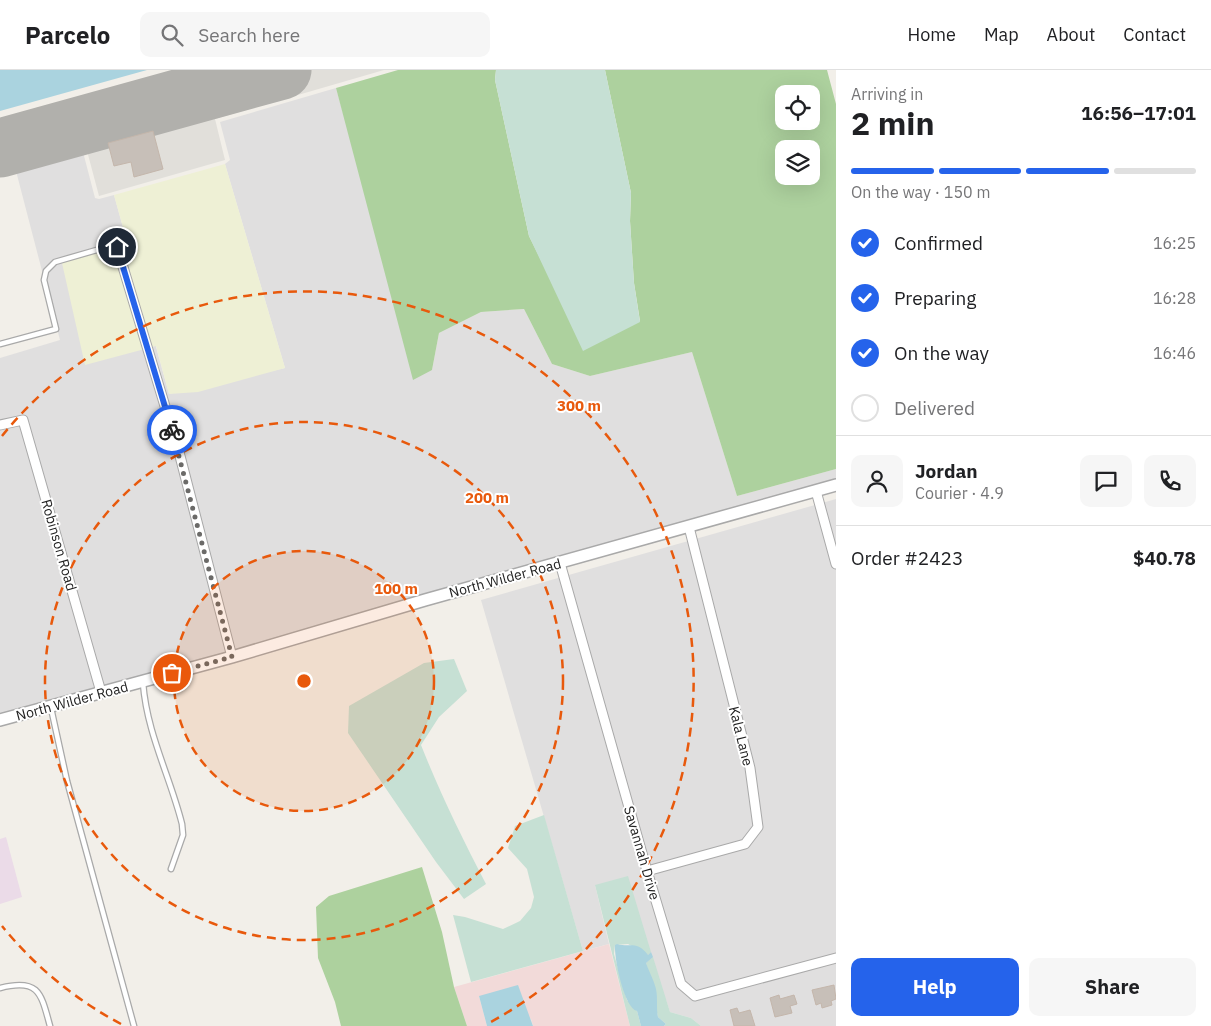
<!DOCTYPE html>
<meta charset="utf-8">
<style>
body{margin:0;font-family:"IBM Plex Sans",sans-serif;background:#f6f6f6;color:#202124;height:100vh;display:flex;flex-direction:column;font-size:19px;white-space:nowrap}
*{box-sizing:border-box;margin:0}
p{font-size:16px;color:#757577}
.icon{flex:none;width:28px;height:28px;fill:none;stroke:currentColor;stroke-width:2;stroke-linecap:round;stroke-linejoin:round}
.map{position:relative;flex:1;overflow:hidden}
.sheet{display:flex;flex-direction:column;background:#fff;width:375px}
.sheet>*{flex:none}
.controls{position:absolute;left:775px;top:15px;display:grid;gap:10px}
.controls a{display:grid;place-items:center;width:45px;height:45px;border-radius:10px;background:#fff;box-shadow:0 5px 20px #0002;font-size:25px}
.pin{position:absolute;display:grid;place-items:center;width:42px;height:42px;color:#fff;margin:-21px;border:2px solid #fff;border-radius:50%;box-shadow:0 1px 5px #0007}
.courier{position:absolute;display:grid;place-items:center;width:50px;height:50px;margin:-25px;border:4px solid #2563eb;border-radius:50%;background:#fff;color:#222;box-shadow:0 1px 6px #0007}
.head em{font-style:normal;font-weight:700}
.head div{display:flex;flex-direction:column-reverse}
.head{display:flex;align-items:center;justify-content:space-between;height:85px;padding:0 15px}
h1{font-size:32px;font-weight:700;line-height:38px}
.bar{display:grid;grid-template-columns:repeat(4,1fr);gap:8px 5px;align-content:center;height:60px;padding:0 15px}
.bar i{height:6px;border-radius:4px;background:#e0e0e0}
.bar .current{background:#2563eb}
.bar p{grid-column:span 4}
.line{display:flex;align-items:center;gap:12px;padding:0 15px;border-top:1px solid #e0e0e0}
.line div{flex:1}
.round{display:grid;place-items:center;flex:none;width:52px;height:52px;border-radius:10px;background:#f6f6f6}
ol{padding:0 15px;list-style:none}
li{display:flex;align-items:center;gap:15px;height:55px}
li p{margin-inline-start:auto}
li .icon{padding:5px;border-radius:50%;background:#2563eb;color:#fff;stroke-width:4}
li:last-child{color:#757577}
li i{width:28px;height:28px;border:2px solid #e0e0e0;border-radius:50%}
.primary-button{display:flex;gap:10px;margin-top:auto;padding:10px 15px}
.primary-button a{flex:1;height:58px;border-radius:10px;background:#2563eb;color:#fff;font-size:20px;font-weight:700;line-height:58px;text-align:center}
.primary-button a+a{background:#f6f6f6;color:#202124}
header{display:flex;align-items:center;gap:30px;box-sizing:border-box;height:70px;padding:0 25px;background:#fff;border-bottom:1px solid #e0e0e0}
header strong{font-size:24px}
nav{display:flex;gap:28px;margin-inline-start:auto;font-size:18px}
.search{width:350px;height:45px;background:#f6f6f6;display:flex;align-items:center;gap:12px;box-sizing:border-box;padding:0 18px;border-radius:10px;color:#757577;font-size:19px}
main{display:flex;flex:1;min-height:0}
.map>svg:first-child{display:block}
</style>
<header>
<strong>Parcelo</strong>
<div class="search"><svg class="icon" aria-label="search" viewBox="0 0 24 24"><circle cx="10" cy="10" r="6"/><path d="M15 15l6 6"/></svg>Search here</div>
<nav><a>Home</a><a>Map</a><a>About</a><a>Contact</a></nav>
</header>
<main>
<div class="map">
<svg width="836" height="956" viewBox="0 0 836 956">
<rect width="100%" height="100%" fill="#f2efe9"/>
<g fill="#e0dfdf">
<path d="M 336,18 L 343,43 L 432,300 L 439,263 L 481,242 L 524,239 L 552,294 L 590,306 L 692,282 L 737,426 L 836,399 L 836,411 L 231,582 L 0,646 L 0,288 L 60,270 L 16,101 L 83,82 L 95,128 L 99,129 L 114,125 L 169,324 L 285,298 L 225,94 L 230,90 L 220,52 Z"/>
<path d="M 836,429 L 836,956 L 701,956 L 691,948 L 670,942 L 666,930 L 595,815 L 609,874 L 583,881 L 481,530 Z"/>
</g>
<path fill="#f2dad9" d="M 609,874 L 630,956 L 533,956 L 531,949 L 479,926 L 487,956 L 467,956 L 454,917 Z"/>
<path fill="#ebdbe8" d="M 6,767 L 22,827 L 0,834 L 0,769 Z"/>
<path fill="#e1dfda" d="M 195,0 L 384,0 L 215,49 L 225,90 L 99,126 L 86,77 L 0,102 L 0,55 Z"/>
<path fill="#eef0d5" d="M 225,94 L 285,298 L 198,322 L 169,324 L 156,276 L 85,295 L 62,193 L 127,172 L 114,125 Z"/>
<g fill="#add19e" fill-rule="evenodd">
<path d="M 398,0 L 496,0 L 495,10 L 529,166 L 546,200 L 640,251 L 634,213 L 630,151 L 631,123 L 605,0 L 827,0 L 836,34 L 836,399 L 737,426 L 692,282 L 590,306 L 552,294 L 524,239 L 481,242 L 439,263 L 432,300 L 413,310 L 336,18 ZM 784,24 L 811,24 L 811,51 L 784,51 ZM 784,79 L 811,79 L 811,106 L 784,106 Z"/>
<path d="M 422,797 L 442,862 L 454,917 L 467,956 L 341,956 L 335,932 L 318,888 L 316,837 L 329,826 Z"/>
</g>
<g fill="#c6e0d4">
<path d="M 496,0 L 605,0 L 631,123 L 630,151 L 634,213 L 640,252 L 583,281 L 529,166 L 495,10 Z"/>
<path d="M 454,589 L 467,621 L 439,647 L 421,675 C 440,723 462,768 486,814 L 464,829 L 436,792 L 348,663 L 349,636 L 424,593 Z"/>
<path d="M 544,745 L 583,881 L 471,912 L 453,845 L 465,847 L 503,859 L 520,851 L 531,838 L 534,827 L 527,799 L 508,778 L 515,756 Z"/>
<path d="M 628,806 L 651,882 L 648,885 L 628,874 L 615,875 L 614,884 L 627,930 L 637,941 L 641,956 L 630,956 L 595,815 Z"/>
<path d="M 653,887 L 670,942 L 691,948 L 701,956 L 664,956 L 666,954 L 658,947 L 656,938 L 657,931 L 646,893 Z"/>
</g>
<g fill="#aad3df">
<path d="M 0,0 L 147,0 L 0,41 Z"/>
<path d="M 617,874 C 630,878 637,870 648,885 L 651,882 L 653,887 L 646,893 C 649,902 654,910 656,919 C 658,929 656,938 658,947 L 666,954 L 664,956 L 641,956 L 637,941 C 624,938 614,888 615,875 Z"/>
<path d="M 518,915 L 533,956 L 487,956 L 479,926 Z"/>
</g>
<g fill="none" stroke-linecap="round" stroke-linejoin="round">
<path stroke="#b1b0ac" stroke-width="59" d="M 0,78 L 282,0"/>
</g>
<g fill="#c7bfb8" stroke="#c4b6ab">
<path d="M 153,61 L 163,99 L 134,107 L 131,92 L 114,96 L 108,73 Z"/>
<path d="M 834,915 L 836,929 L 831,931 L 832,935 L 822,938 L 821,933 L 816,935 L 812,920 Z"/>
<path d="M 779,925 L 780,929 L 794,925 L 797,934 L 790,936 L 792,943 L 775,947 L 770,928 Z"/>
<path d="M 737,938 L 739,943 L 750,940 L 755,956 L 734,956 L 730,940 Z"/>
</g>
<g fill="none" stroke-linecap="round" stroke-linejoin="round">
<defs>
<g id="service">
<path d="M 0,274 L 56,259 L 44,210 L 46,201 L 55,192 L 107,177 L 117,177"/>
<path d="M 143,613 C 147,664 170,706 182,754 L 183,765 L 171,799"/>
<path d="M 51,638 L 67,711 L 134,956"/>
<path d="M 0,918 C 39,908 41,923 50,956"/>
</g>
<g id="minor">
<path d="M 117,177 L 180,386 L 232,587"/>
<path d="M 0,355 L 23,350 L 101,622"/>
<path d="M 816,421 L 836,494"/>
<path d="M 560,493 L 647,801 L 681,914 L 695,926 L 836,888"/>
<path d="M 647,801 L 745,774 L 758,757 L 750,698 L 689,457"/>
</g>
<path id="tertiary" d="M 0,650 L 232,587 L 425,530 L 836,415"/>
</defs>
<use href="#service" stroke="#a9a9a9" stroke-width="7"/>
<use href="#minor" stroke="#a9a9a9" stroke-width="11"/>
<use href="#tertiary" stroke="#a9a9a9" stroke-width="14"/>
<use href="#service" stroke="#fff" stroke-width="4.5"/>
<use href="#minor" stroke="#fff" stroke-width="9"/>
<use href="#tertiary" stroke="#fff" stroke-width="11"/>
</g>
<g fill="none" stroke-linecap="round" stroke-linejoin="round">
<path stroke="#6b6a68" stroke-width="5" stroke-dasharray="0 9" d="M 172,603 L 232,587 L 172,360"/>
<path stroke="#2563eb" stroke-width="6" d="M 117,177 L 172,360"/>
</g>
<circle cx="304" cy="611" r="130" fill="#e8590c" fill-opacity=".12"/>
<g fill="none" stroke="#e8590c" stroke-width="2.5" stroke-dasharray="9 6">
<circle cx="304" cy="611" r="130"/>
<circle cx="304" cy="611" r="259"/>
<path d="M121 954A389 389 0 0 1 2 856M2 366A389 389 0 1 1 487 954"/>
</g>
<g text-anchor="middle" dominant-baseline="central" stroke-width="4" stroke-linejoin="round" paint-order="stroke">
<g font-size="14" fill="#222" stroke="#fff">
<text transform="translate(59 475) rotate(74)">Robinson Road</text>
<text transform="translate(505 508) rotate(-15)">North Wilder Road</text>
<text transform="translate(72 631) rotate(-15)">North Wilder Road</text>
<text transform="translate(741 666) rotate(76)">Kala Lane</text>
<text transform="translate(642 783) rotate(74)">Savannah Drive</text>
</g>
</g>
<circle cx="304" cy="611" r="8" fill="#e8590c" stroke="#fff" stroke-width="2.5"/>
<g font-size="15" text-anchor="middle" font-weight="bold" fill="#e8590c" stroke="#fff" stroke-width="4" stroke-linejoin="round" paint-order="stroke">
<text x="579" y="341">300 m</text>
<text x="487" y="433">200 m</text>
<text x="396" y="524">100 m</text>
</g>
</svg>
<div class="controls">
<a><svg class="icon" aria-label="locate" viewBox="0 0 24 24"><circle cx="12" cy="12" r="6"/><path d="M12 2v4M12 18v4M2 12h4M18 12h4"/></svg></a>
<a><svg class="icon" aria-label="layers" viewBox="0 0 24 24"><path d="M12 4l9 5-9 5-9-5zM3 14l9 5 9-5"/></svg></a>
</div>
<div class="pin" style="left:172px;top:603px;background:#ea580c"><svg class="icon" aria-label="bag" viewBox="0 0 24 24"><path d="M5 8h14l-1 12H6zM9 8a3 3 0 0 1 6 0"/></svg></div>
<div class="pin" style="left:117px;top:177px;background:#1f2937"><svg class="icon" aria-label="home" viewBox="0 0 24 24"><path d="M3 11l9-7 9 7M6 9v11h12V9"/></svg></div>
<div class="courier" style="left:172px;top:360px"><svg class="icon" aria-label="bike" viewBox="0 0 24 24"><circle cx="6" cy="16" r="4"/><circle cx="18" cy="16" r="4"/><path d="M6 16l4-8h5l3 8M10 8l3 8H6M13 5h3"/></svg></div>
</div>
<section class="sheet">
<div class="head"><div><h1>2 min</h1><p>Arriving in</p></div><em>16:56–17:01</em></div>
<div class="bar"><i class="current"></i><i class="current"></i><i class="current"></i><i></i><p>On the way · 150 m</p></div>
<ol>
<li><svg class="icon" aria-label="check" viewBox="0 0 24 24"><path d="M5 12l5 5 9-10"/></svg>Confirmed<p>16:25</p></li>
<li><svg class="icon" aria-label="check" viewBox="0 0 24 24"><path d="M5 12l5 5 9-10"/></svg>Preparing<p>16:28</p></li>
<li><svg class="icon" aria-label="check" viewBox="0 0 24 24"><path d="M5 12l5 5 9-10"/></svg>On the way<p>16:46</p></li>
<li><i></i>Delivered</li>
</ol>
<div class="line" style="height:90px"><a class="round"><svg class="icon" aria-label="person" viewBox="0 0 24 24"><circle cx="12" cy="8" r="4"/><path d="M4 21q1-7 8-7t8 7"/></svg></a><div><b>Jordan</b><p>Courier · 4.9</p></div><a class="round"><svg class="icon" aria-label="chat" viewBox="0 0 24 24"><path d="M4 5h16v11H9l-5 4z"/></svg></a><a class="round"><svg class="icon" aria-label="phone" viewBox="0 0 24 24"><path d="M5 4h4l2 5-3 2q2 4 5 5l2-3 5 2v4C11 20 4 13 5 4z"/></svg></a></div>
<div class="line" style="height:65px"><div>Order #2423</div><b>$40.78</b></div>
<div class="primary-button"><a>Help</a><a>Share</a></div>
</section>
</main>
